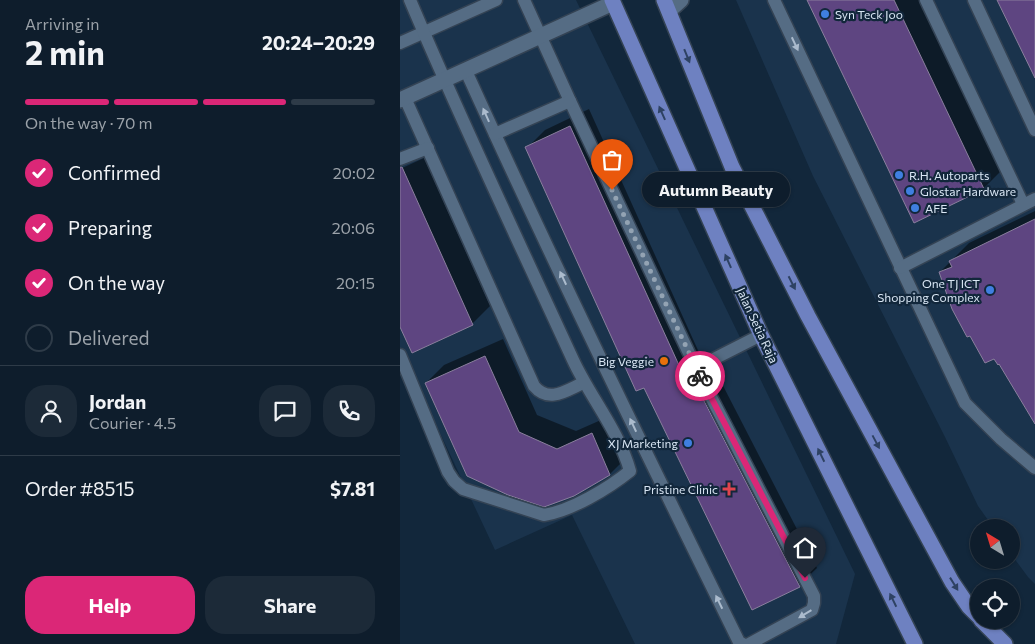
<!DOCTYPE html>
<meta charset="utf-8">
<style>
body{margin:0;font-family:Commissioner,sans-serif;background:#1c2a38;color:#f1f3f6;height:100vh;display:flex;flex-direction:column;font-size:19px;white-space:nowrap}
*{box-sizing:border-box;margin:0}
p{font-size:16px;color:#9ba2a9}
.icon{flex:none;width:28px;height:28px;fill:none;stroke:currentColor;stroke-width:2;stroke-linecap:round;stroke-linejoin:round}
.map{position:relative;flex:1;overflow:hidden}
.side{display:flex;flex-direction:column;background:#0e1d2c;width:400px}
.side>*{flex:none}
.needle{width:32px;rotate:322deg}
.buttons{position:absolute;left:570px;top:519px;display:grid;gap:10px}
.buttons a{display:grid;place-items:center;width:50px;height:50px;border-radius:50%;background:#0e1d2c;box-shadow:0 1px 4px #0004,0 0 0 1px #2e3b48;font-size:25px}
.pin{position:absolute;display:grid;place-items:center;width:42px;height:42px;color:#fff;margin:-51px -21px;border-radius:50% 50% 50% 0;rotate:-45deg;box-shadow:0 0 5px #0007}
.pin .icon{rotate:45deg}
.courier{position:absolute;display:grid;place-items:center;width:50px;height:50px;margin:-25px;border:4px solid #db2777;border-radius:50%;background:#fff;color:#222;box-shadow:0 1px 6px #0007}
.bubble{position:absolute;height:35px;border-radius:18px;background:#0e1d2c;box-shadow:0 1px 4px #0004,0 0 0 1px #2e3b48;font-size:16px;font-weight:700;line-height:35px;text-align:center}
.summary em{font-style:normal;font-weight:700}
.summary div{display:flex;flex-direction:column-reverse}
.summary{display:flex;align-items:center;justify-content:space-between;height:85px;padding:0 25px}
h1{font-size:32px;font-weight:700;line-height:38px}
.bar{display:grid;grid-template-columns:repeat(4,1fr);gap:8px 5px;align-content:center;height:60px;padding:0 25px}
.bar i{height:6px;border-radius:4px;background:#2e3b48}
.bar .on{background:#db2777}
.bar p{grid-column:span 4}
.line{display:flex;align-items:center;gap:12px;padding:0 25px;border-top:1px solid #2e3b48}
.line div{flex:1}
.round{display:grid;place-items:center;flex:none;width:52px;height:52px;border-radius:20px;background:#1c2a38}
ol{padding:0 25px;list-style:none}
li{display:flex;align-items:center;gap:15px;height:55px}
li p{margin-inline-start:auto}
li .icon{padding:5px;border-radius:50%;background:#db2777;color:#fff;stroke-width:4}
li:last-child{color:#9ba2a9}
li i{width:28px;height:28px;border:2px solid #2e3b48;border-radius:50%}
.cta{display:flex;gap:10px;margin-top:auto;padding:10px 25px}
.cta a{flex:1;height:58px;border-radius:20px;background:#db2777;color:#fff;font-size:20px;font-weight:700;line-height:58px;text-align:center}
.cta a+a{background:#1c2a38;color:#f1f3f6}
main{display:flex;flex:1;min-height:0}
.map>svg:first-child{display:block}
</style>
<main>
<section class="side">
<div class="summary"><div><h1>2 min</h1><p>Arriving in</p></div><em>20:24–20:29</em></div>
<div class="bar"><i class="on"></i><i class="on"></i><i class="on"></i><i></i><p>On the way · 70 m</p></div>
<ol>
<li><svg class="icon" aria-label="check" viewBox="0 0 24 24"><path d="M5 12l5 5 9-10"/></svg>Confirmed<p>20:02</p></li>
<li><svg class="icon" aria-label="check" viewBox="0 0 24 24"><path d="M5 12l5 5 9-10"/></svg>Preparing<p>20:06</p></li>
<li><svg class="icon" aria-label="check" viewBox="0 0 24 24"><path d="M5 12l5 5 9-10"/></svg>On the way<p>20:15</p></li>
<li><i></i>Delivered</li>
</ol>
<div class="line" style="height:90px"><a class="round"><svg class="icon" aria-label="person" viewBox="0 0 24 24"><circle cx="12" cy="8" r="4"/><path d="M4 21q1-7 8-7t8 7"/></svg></a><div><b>Jordan</b><p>Courier · 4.5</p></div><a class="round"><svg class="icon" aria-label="chat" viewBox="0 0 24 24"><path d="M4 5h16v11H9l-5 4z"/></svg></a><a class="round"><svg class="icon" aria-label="phone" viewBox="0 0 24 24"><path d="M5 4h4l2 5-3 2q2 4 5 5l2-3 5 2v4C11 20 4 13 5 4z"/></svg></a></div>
<div class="line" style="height:65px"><div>Order #8515</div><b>$7.81</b></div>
<div class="cta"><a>Help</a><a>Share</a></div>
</section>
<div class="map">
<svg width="635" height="644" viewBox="0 0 635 644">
<rect width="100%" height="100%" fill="#12273b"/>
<g fill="#1a334c">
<path d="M 0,0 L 176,0 L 455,574 L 436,644 L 235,644 L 172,515 L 95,550 L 0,348 Z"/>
<path d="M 336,0 L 635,0 L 635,584 L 628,577 L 611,554 L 611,528 L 593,527 L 578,506 L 545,437 L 413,176 Z"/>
</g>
<g fill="#0007">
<path d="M 408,0 L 520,0 L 602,170 L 584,188 Z"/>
<path d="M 189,109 L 311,379 L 318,376 L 417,568 L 399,585 L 127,148 L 145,130 Z"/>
<path d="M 24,158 L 90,306 L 72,324 L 0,324 L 0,169 Z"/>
<path d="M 635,211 L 635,417 L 600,363 L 594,357 L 540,272 L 569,243 Z"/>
<path d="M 103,339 L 137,415 L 176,431 L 210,416 L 228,456 L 210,474 L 174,495 L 26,383 L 44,365 Z"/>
</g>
<g fill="#5e4581" stroke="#8a7f9d">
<path d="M 407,0 L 494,0 L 584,189 L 514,223 Z"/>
<path d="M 597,0 L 635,0 L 635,78 Z"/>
<path d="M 170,126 L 293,396 L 300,393 L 400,587 L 352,610 L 244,388 L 236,391 L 125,147 Z"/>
<path d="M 0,167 L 2,167 L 73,325 L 12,353 L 0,327 Z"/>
<path d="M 635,219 L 635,424 L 599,364 L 598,365 L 594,359 L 585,363 L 570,336 L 567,337 L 552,309 L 539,272 L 552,267 L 549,261 Z"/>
<path d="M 85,356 L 119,432 L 157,449 L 192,433 L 210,475 L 174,496 L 144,507 L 108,495 L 67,476 L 25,383 Z"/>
</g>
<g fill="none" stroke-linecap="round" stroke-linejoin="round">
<defs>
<g id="lane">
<path d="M 124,0 L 170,101 L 296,368 L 414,596 L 414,603 L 412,610 L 349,644"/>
<path d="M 374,0 L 565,403 L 601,439 L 635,468"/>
<path d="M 526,0 L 623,204"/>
<path d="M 574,0 L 635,130"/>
<path d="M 0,43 L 96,0"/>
<path d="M 66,71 C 153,263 246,453 339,642 L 343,644"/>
<path d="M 5,98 L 134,386 C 149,404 167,390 183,383"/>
<path d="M 95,134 L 170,101"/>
<path d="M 0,159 L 28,148"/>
<path d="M 500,268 L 635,199"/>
<path d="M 0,355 L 48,472 L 54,481 L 63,489 L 144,515 C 171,511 209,488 230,471 C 219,431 190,397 173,360 C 118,240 61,121 10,0"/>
<path d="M 296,368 L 361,335"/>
</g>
<g id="street">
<path d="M 269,11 L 281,0"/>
<path d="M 0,100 L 213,3"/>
</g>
<g id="primary">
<path d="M 212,0 L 361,335 L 515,644"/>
<path d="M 264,0 L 332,167 L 408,316 L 552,582 L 569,607 L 579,617"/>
<path d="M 581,620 L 605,644"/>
</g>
</defs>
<use href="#lane" stroke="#344354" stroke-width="15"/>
<use href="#street" stroke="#344354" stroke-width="18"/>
<use href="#primary" stroke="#344354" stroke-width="18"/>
<use href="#lane" stroke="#556c84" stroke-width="12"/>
<use href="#street" stroke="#556c84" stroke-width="15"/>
<use href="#primary" stroke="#6e81c1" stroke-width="15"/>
</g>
<defs><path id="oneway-solid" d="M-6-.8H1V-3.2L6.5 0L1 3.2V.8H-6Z" transform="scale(1.25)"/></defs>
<g fill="#abbbcd">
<use href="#oneway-solid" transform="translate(395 44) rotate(65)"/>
<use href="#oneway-solid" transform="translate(86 115) rotate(-114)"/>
<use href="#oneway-solid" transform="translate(163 278) rotate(-115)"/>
<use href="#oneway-solid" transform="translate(233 425) rotate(-115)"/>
<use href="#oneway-solid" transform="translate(319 602) rotate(-116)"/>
<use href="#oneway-solid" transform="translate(405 614) rotate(149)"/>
</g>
<g fill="#2e4263">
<use href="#oneway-solid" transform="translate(287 56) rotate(68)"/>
<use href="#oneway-solid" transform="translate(262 113) rotate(-114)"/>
<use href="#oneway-solid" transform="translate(328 261) rotate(-114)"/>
<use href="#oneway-solid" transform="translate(392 283) rotate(63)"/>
<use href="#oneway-solid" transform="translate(476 442) rotate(62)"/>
<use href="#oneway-solid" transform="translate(421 455) rotate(-116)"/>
<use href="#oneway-solid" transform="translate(554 584) rotate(58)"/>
<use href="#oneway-solid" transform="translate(493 600) rotate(-116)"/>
</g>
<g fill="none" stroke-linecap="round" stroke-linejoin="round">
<path stroke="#93a3b3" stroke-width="5" stroke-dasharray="0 9" d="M 212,190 L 300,376"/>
<path stroke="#db2777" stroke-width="6" d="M 300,376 L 405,578"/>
</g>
<g fill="#3f7fe0" stroke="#12273b" stroke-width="2">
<circle cx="425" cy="14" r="5"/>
<circle cx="499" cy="175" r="5"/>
<circle cx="510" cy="191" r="5"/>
<circle cx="515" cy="208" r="5"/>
<circle cx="590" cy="290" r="5"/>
<circle cx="288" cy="443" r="5"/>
</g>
<circle fill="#e8710a" stroke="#12273b" stroke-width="2" cx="264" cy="361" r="5"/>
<path fill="#e0444e" stroke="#12273b" stroke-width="2" d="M326.5 481.5h5v5h5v5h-5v5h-5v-5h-5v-5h5z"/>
<g text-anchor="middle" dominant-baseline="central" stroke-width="4.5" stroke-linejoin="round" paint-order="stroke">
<g font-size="12" fill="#d9e6f4" stroke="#12273b" text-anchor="start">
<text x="435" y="14">Syn Teck Joo</text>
<text x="509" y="175">R.H. Autoparts</text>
<text x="520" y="191">Glostar Hardware</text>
<text x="525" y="208">AFE</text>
<text x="580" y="283" text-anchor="end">One TJ ICT<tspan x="580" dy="14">Shopping Complex</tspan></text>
<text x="254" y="361" text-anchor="end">Big Veggie</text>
<text x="278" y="443" text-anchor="end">XJ Marketing</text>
<text x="318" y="489" text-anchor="end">Pristine Clinic</text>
</g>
<g font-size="12" fill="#d9e6f4" stroke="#12273b">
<text transform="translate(358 325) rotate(65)">Jalan Setia Raja</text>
</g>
</g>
</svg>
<div class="buttons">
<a><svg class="needle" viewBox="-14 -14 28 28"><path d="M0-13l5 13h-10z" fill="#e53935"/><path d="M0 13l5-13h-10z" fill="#9ba2a9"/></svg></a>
<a><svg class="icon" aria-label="locate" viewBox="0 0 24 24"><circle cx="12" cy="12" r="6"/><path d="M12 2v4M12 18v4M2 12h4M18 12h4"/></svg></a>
</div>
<div class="pin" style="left:212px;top:190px;background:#ea580c"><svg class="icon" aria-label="bag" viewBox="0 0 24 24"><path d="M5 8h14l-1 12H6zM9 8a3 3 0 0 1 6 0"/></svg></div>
<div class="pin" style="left:405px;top:578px;background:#1f2937"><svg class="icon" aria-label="home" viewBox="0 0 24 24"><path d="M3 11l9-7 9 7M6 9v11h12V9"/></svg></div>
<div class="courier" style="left:300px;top:376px"><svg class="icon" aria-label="bike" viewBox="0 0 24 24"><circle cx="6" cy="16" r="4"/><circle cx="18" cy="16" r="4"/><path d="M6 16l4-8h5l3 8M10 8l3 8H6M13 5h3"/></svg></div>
<div class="bubble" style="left:242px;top:172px;width:148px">Autumn Beauty</div>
</div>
</main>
